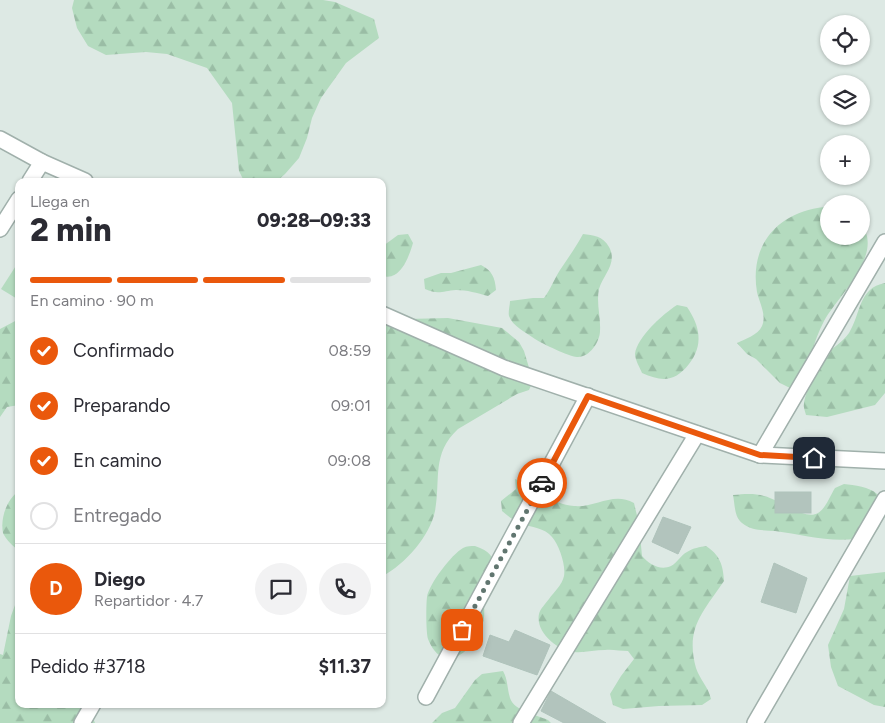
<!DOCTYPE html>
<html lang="es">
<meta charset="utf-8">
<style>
body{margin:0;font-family:Figtree,sans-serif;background:#f2f2f3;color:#2b2b33;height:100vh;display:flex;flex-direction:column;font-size:19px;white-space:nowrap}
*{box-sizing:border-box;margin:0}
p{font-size:16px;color:#7c7c81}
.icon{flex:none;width:28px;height:28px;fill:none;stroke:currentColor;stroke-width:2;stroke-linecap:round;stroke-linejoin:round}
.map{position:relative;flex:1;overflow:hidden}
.sheet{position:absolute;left:15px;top:178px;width:371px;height:530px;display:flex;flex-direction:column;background:#fff;border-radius:10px;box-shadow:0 1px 4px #0004}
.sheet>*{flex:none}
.buttons{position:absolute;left:820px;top:15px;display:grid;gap:10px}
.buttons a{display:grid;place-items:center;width:50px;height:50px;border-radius:50%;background:#fff;box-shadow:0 1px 4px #0004;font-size:25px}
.pin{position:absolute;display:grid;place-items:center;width:42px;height:42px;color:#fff;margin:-21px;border-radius:10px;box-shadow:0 2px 8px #0006}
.courier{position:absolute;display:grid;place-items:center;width:50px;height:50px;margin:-25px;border:4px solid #ea580c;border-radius:50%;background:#fff;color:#222;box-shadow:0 1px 6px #0007}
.headline em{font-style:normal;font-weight:800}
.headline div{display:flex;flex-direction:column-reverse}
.headline{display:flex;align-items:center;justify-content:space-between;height:85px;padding:0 15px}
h1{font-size:32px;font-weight:800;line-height:38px}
.bar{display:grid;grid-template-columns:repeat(4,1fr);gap:8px 5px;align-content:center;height:60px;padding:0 15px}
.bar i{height:6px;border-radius:4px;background:#e1e1e2}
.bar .selected{background:#ea580c}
.bar p{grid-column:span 4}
.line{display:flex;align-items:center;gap:12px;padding:0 15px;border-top:1px solid #e1e1e2}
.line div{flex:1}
.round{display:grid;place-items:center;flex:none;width:52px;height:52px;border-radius:26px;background:#f2f2f3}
ol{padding:0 15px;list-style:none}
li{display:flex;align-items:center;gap:15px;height:55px}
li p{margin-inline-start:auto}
li .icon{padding:5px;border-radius:50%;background:#ea580c;color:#fff;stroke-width:4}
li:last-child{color:#7c7c81}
li i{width:28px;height:28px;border:2px solid #e1e1e2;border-radius:50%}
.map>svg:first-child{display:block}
</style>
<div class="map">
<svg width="885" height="723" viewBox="0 0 885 723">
<defs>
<pattern id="forest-firs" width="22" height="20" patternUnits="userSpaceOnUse" patternTransform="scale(1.25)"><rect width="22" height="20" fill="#b4dbbf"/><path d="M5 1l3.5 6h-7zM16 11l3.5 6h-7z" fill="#9abda5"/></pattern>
</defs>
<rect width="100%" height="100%" fill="#dde9e4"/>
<path fill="#b4dbbf" d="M 19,261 L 19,300 L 1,289 Z"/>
<g fill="url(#forest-firs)">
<path d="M 74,0 L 323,0 L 335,2 L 374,19 L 379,38 L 346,63 L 321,98 L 312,118 L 307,138 L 299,158 L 285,174 L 277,181 L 244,181 L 239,171 L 232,103 L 207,68 L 167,54 L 146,52 L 106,55 L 88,46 L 77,28 L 72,8 Z"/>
<path d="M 824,207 L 829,208 L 829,236 L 861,236 L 861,224 C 885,254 838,296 824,321 C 813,342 809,364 801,386 L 790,388 L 780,383 L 756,359 L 747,354 L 737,343 C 745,339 758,335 762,326 C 767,315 759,302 757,292 C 749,245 778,212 824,207 Z"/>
<path d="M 408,234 L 413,243 C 409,257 400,281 383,276 L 383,246 L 398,235 Z"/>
<path d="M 583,234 C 593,235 603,236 609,247 C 618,263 603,275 599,289 C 596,303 601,318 600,331 C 600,342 589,358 577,357 C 568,356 543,344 535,339 C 527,333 512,326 509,316 C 508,312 510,305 510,301 L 533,298 L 544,298 C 551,289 554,279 560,270 C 568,258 576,247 583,234 Z"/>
<path d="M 481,265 C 492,271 495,277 496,290 L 488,296 C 477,293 467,290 456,290 C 443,291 438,295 425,289 L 424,279 L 441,273 L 451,273 Z"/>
<path d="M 885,283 L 885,393 L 875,405 L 827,417 L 806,415 C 805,411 803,407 804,403 C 806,391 816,368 824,358 C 831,348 842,343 849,333 C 861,314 858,288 885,283 Z"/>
<path d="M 677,305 L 687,307 C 700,326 704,345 689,364 C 675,382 662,382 642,373 C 640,368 635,360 635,354 C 637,337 663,314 677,305 Z"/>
<path d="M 382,313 L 407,319 L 448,318 L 502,328 L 519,342 L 524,351 L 533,381 L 529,390 L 517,394 L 458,429 C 431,454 441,480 435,511 C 430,536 405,564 383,576 Z"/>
<path d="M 19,319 L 19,405 L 7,407 L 0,417 L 0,329 Z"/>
<path d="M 515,479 C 536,486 552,505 574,506 C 596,508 613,491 634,503 L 639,524 L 642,556 C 649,564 660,571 671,566 C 677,563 681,555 687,552 C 693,548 700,547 706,546 C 720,555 723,565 724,581 C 703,612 685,628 696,668 C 700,680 708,686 711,699 L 702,705 L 659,706 L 623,709 L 613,705 L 610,694 L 621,676 L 634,659 L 628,651 C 620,651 612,649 605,650 C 595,650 584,653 574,652 C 558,651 535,632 539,614 C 540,609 546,603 549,599 C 554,592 562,585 564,576 C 566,565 559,545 552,537 C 545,528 531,527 521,524 C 514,521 508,516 502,511 L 501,501 L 516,489 Z"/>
<path d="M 844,484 C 854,485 870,487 877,494 C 885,506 885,529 871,535 C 840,546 807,535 775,531 C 764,530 751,531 742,523 C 734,516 735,505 733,495 C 744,494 754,493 764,496 C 778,499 805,521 818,513 C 826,508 830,496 835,488 Z"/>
<path d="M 19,491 L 19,551 C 13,546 6,540 3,533 C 0,518 7,499 19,491 Z"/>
<path d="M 475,546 C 505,556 491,572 485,595 C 483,602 485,610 484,618 C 482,635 464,661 445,658 C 437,656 431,647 428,639 C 426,631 426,605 427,597 C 429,584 452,554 463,548 C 467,546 471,546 475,546 Z"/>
<path d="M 885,572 L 885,707 L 874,705 L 838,686 L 831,667 L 828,645 L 844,609 L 850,576 Z"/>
<path d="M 19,594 L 19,704 L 92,704 L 91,713 L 95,723 L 0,723 L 0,654 L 3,655 L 11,616 Z"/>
<path d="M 503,671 C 508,680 507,688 510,698 C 514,711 537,715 548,720 L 551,723 L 432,723 L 442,713 L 455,708 L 475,680 L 482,674 Z"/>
</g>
<g fill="#b2c4bd" stroke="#afc3bb">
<rect x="775" y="492" width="36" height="21"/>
<path d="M 663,517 L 691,527 L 678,554 L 652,542 Z"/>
<path d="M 774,563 L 807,578 L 796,613 L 761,602 Z"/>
<path d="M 515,630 L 550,645 L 537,675 L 483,656 L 490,635 L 509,642 Z"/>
<path d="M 551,691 L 606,723 L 564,723 L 541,711 Z"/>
</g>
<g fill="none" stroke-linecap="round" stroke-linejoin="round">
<defs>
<g id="minor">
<path d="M 0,139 L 42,162 L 85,181"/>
<path d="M 30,181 L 42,162"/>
<path d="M 0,229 L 19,199"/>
<path d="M 382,314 L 504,368 L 760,455 L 885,461"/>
<path d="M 760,455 L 885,242"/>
<path d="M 426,697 L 588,396"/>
<path d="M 82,723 L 93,704"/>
<path d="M 521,723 L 697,434"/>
<path d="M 755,723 L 885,499"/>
</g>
</defs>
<use href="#minor" stroke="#a0b0ab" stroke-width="18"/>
<use href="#minor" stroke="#fff" stroke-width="15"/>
</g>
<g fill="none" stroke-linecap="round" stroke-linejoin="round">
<path stroke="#617670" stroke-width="5" stroke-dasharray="0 9" d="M 462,630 L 542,483"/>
<path stroke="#ea580c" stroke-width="6" d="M 542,483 L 588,396 L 760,455 L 814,458"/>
</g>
</svg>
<div class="buttons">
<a><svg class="icon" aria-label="locate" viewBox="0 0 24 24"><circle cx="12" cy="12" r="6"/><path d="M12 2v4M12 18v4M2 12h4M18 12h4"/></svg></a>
<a><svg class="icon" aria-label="layers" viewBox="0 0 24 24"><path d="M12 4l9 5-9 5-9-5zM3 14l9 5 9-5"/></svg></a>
<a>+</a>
<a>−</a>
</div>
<div class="pin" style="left:462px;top:630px;background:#ea580c"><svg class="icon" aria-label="bag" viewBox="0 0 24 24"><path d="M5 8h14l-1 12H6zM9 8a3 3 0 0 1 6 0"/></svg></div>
<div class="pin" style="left:814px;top:458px;background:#1f2937"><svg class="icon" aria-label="home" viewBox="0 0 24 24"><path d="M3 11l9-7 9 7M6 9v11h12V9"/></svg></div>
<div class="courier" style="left:542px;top:483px"><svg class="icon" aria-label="car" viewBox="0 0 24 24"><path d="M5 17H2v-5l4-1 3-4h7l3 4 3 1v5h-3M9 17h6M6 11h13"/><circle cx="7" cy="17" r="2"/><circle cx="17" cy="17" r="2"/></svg></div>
<section class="sheet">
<div class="headline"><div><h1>2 min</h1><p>Llega en</p></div><em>09:28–09:33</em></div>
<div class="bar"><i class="selected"></i><i class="selected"></i><i class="selected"></i><i></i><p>En camino · 90 m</p></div>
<ol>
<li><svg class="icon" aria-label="check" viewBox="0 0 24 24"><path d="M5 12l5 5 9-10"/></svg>Confirmado<p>08:59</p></li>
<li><svg class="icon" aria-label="check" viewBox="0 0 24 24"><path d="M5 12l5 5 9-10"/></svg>Preparando<p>09:01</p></li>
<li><svg class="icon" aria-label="check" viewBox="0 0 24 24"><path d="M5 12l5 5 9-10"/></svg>En camino<p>09:08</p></li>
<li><i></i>Entregado</li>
</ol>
<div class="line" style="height:90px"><b class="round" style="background:#ea580c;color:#fff">D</b><div><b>Diego</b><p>Repartidor · 4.7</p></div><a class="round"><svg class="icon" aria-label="chat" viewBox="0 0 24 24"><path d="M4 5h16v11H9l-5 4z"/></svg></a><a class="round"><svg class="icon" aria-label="phone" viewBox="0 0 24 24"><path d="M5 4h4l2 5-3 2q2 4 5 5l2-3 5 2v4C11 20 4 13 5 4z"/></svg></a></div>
<div class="line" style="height:65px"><div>Pedido #3718</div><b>$11.37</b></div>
</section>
</div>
